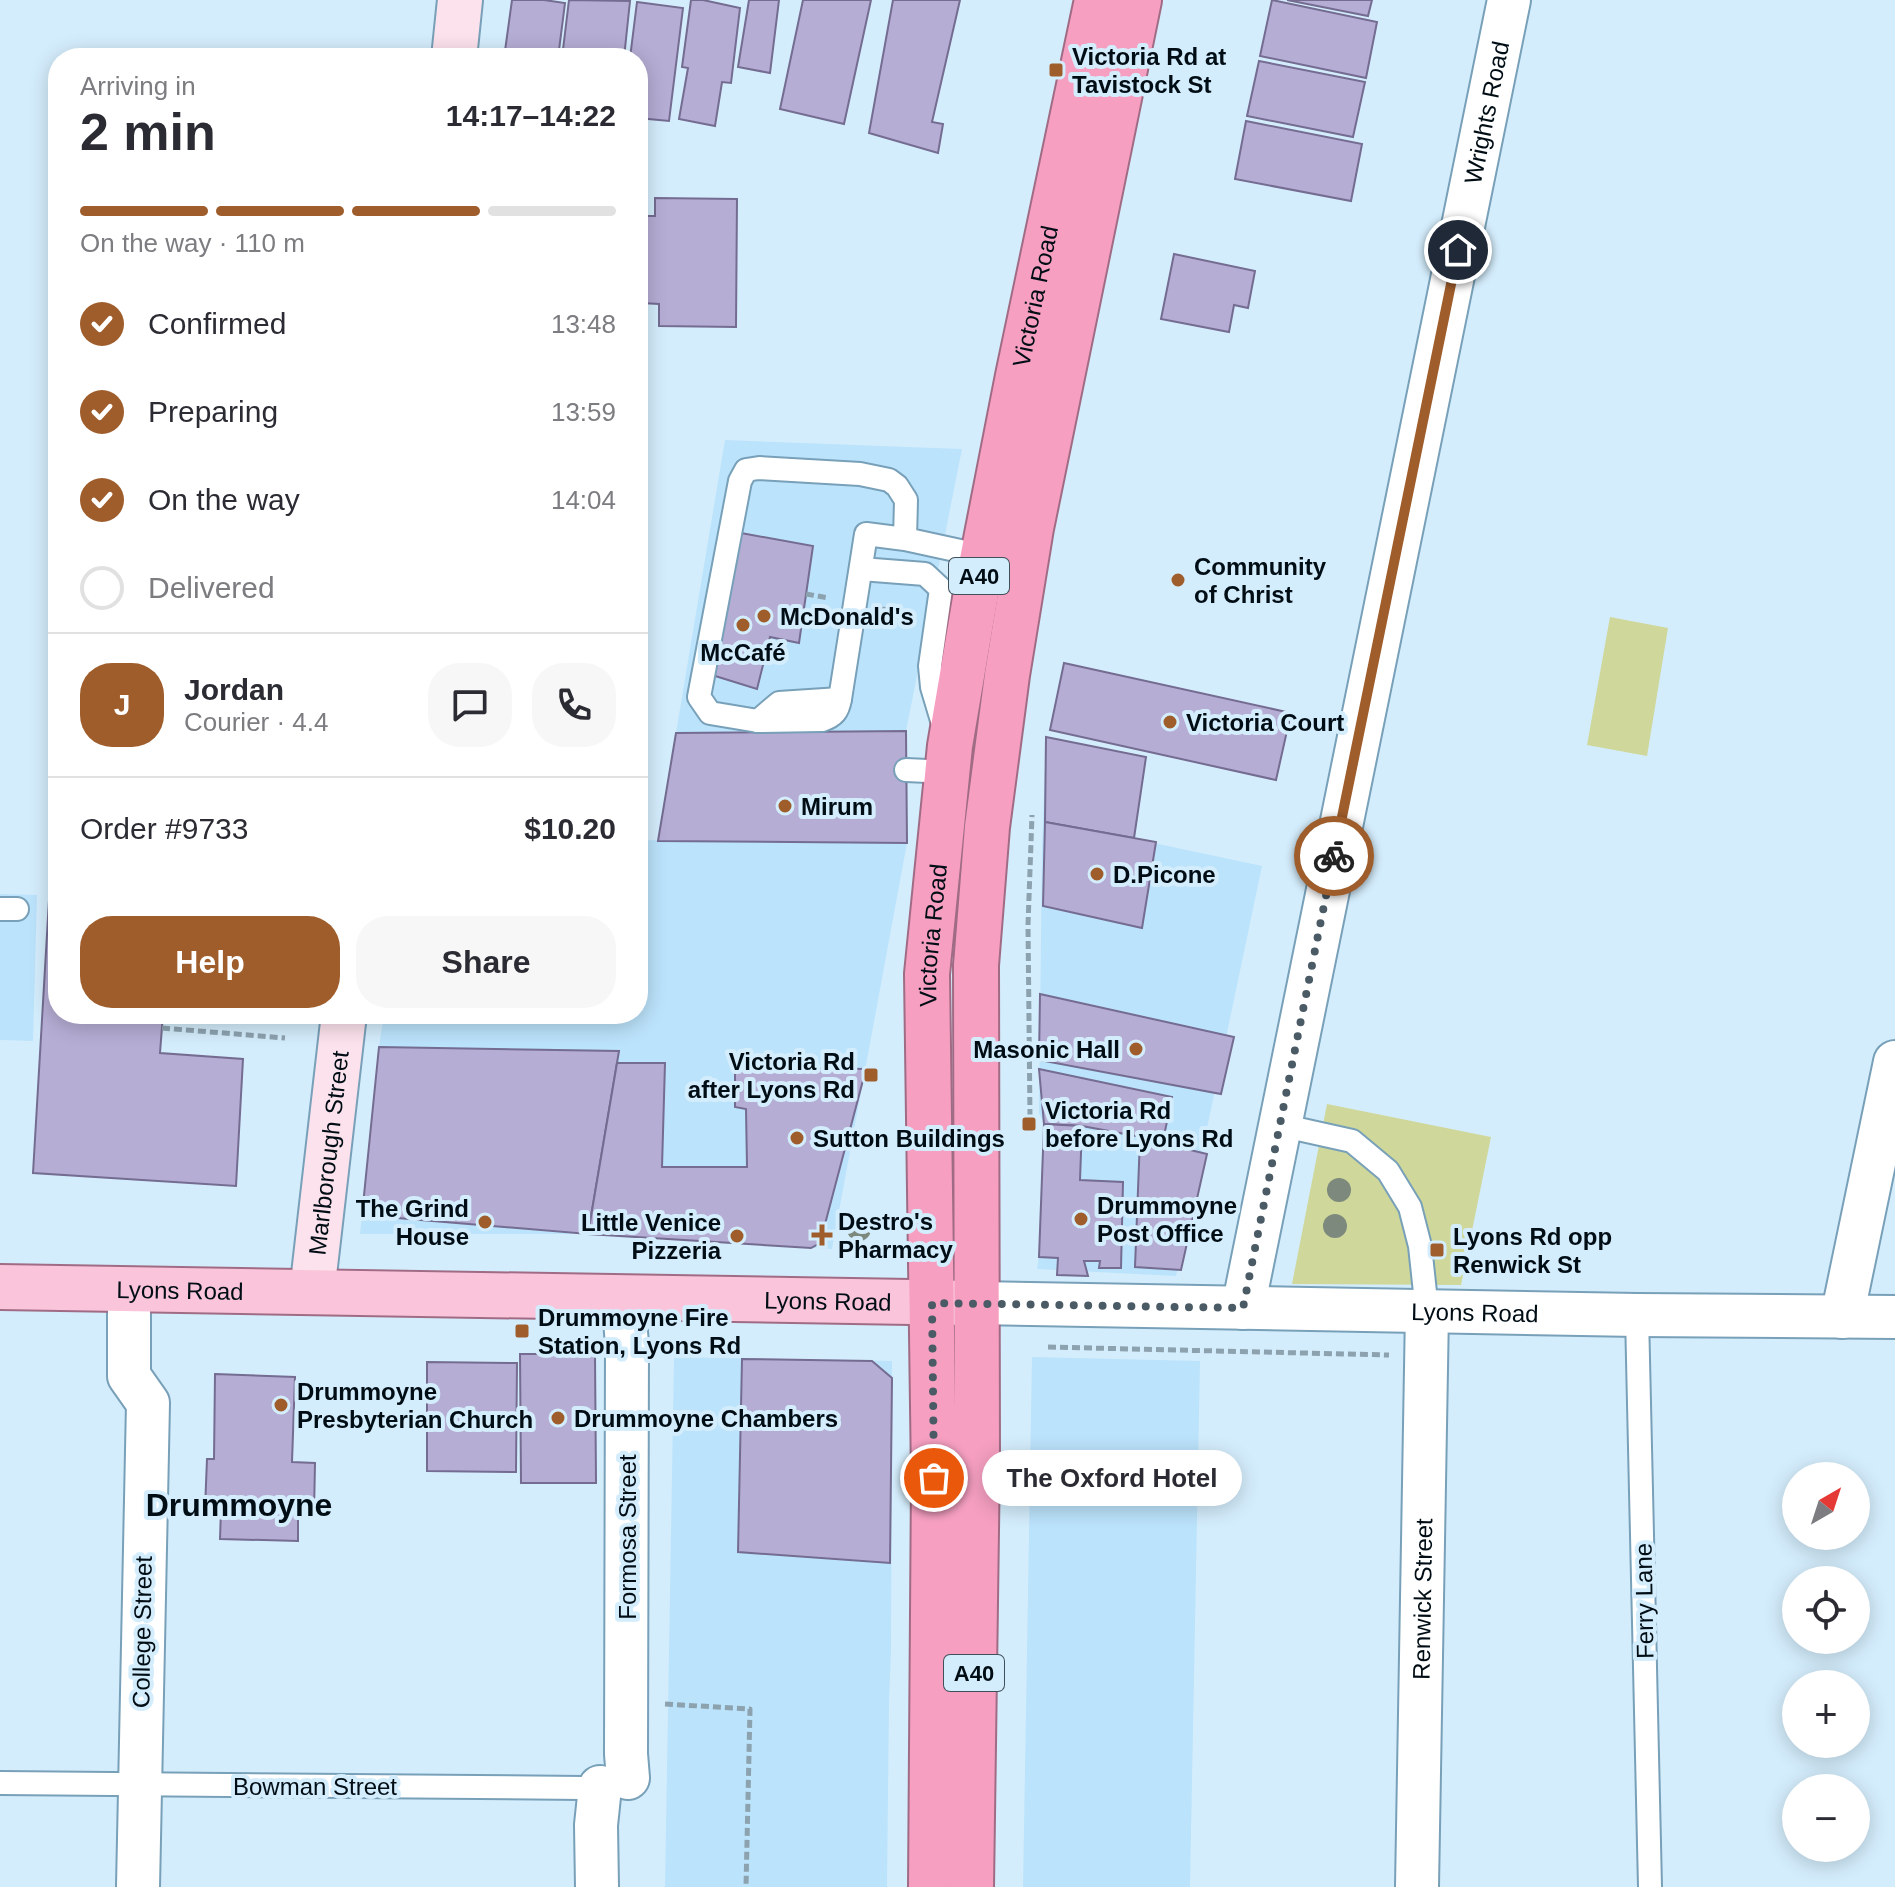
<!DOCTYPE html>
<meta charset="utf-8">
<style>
body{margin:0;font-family:Helvetica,sans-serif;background:#f7f7f7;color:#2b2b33;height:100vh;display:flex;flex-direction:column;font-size:30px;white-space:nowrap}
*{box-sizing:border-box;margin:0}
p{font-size:26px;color:#7c7c81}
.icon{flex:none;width:44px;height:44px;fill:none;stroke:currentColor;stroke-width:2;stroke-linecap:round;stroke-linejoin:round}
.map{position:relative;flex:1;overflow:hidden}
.side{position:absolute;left:48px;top:48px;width:600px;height:976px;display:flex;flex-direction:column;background:#fff;border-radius:32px;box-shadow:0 4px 20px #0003}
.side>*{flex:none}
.needle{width:52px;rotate:39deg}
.fabs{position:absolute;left:1782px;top:1462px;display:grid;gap:16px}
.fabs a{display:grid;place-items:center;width:88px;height:88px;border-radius:50%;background:#fff;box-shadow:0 4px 20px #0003;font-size:40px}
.pin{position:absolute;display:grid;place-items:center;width:68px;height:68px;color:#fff;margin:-34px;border:4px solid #fff;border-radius:50%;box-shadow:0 2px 8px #0007}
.courier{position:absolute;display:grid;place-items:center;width:80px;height:80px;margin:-40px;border:6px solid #9f5d2b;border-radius:50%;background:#fff;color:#222;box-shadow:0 2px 10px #0007}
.bubble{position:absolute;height:56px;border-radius:28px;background:#fff;box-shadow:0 4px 20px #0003;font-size:26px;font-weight:800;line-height:56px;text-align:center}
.head em{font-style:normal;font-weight:800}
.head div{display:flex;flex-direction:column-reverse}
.head{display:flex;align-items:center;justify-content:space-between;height:136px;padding:0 32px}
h1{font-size:52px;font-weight:800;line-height:60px}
.bar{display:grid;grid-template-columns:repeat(4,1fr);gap:12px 8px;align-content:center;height:96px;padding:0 32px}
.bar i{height:10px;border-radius:6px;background:#e1e1e2}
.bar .selected{background:#9f5d2b}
.bar p{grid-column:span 4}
.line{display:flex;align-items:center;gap:20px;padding:0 32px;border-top:2px solid #e1e1e2}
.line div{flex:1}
.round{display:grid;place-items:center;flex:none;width:84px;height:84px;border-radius:32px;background:#f7f7f7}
ol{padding:0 32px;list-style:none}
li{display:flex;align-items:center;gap:24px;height:88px}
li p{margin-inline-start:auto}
li .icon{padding:8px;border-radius:50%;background:#9f5d2b;color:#fff;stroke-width:4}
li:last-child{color:#7c7c81}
li i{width:44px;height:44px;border:4px solid #e1e1e2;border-radius:50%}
.action{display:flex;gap:16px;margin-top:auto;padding:16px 32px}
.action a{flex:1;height:92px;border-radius:32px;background:#9f5d2b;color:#fff;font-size:32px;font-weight:800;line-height:92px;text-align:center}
.action a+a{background:#f7f7f7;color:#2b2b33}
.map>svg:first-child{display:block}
</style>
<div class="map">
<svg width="1895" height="1887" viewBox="0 0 1895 1887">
<rect width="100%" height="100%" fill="#d4edfc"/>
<g fill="#bbe3fb">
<path d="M 725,440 L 962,449 L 906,731 L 676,733 Z"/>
<path d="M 1046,737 L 1146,757 L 1135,839 L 1262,866 L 1176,1276 L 1037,1269 L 1039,1257 L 1044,1124 L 1039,1113 L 1042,850 Z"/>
<path d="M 638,840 L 907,843 L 832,1249 L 588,1234 L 360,1234 L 379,1047 L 384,1014 L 638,1014 Z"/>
<path d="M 0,894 L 37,895 L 33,1041 L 0,1040 Z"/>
<path d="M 674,1357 L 892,1361 L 891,1651 L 889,1702 L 887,1887 L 665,1887 Z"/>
<path d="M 1032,1357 L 1200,1361 L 1190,1887 L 1023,1887 Z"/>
</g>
<g fill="#cfd89a">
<path d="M 1610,617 L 1668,628 L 1647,756 L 1587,745 Z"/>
<path d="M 1327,1104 L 1491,1137 L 1461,1285 L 1292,1284 Z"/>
</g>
<g fill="#b5add4" stroke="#746c91" stroke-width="2">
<path d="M 512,0 L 544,0 L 565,3 L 558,58 L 504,58 Z"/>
<path d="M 569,0 L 630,1 L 624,58 L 562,58 Z"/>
<path d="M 691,0 L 703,0 L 740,8 L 731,83 L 722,82 L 715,126 L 679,119 L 688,68 L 682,67 Z"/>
<path d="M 749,0 L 779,0 L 770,73 L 738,67 Z"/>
<path d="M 803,0 L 871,0 L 844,124 L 780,109 Z"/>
<path d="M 893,0 L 960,0 L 932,122 L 943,124 L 938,153 L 869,133 Z"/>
<path d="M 1272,0 L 1377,22 L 1366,78 L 1260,56 Z"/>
<path d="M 1287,0 L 1372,0 L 1368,16 Z"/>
<path d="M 637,2 L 683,8 L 669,121 L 638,118 L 638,58 L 630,58 Z"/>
<path d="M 1259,61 L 1365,82 L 1353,137 L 1247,116 Z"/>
<path d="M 1246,121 L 1362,144 L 1351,201 L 1235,179 Z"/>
<path d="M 655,198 L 737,199 L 736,327 L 659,326 L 659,304 L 641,303 L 642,309 L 638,309 L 638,216 L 655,216 Z"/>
<path d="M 1174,254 L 1255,271 L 1248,308 L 1234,305 L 1229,332 L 1161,319 Z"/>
<path d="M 741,533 L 813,546 L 799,643 L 770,637 L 757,689 L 712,675 Z"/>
<path d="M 1064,663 L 1291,713 L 1276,780 L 1050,730 Z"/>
<path d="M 906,731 L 907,843 L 658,841 L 676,733 Z"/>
<path d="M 1046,737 L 1146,757 L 1134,838 L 1045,822 Z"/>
<path d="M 1045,822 L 1156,842 L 1142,928 L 1043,906 Z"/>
<path d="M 53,832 L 58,833 L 58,1014 L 163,1014 L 160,1053 L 243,1059 L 236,1186 L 33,1173 Z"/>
<path d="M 1040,994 L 1234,1037 L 1221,1094 L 1039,1060 Z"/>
<path d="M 379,1047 L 619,1051 L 588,1234 L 362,1215 Z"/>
<path d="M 617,1063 L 665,1063 L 662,1167 L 747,1167 L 746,1109 L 735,1107 L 735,1067 L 866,1069 L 820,1243 L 811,1248 L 588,1234 Z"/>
<path d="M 1039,1069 L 1172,1097 L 1163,1141 L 1082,1126 L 1044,1124 Z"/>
<path d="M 1044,1124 L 1082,1126 L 1080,1180 L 1123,1182 L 1121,1268 L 1099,1268 L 1100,1261 L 1084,1261 L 1088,1276 L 1057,1275 L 1058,1258 L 1039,1257 Z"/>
<path d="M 1140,1138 L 1207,1154 L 1181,1270 L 1135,1267 Z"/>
<path d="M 520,1354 L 595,1354 L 596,1483 L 521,1483 Z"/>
<path d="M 742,1359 L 872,1361 L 892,1378 L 890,1563 L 738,1552 Z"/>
<path d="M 427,1362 L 517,1363 L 516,1472 L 427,1471 Z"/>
<path d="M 215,1374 L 295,1377 L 292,1462 L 315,1463 L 314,1513 L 298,1512 L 298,1541 L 220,1539 L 221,1509 L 205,1509 L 207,1459 L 214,1459 Z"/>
</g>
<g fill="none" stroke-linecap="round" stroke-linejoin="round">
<defs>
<g id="lane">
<path d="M 905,539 L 866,534 L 840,699 C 838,711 834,716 822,720 L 758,721 L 710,713 L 699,697 L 740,481 L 746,470 L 759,468 L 860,474 L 889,480 L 897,486 L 906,500 L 905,539 L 983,556"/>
<path d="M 861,569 L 925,574 L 941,589 L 930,666 L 932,687 L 944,727"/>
<path d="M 758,721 L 779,703 L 840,699"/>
<path d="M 906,770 L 949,772"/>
<path d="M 0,909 L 17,909"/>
<path d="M 1280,1125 L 1352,1141 L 1388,1171 L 1410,1207 L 1420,1246 L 1427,1311"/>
<path d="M 1637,1315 L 1650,1887"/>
<path d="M 0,1783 L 583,1788 L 600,1787 L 606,1785"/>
</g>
<g id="street">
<path d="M 129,1289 L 129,1376 L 148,1403 L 138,1887"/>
<path d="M 623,1297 L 627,1344 L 626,1754 L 628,1778"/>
<path id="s1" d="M 977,1303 L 1637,1315 L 1895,1317"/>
<path id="s2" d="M 1243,1308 L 1509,0"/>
<path d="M 1842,1317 L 1895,1062"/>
<path d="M 597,1887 L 596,1825 L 600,1787"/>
<path id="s3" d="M 1417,1887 L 1427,1311"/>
</g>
<g id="secondary">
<path d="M 454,58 L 460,0"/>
<path id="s4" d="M 312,1292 L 344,1014"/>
</g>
<g id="primary">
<path id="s5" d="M 0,1287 L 971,1303"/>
</g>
<g id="highway">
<path id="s6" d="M 931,1887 L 934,1478 L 927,974 L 950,746 L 978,581 L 1018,376 L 1097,0"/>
<path d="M 971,1887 L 977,1459 L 976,965 L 987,827 L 1007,675 L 1031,528 L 1139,0"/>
</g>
</defs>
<use href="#lane" stroke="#78a0b8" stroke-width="26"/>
<use href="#street" stroke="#78a0b8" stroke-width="46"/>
<use href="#secondary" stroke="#78a0b8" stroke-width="48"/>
<use href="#primary" stroke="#a06c85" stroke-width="48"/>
<use href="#highway" stroke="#a06c85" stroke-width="48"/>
<g stroke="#8da2af" stroke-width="5" stroke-dasharray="8 4" stroke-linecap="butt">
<path d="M 806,594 L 829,598"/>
<path d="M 882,609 L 907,614"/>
<path d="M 162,1028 L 285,1038"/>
<path d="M 1030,1117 L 1028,925 L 1032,815"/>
<path d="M 1048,1347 L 1389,1355"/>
<path d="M 665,1704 L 750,1709 L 746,1887"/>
</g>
<use href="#lane" stroke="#fff" stroke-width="22"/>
<use href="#street" stroke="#fff" stroke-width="42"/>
<use href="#secondary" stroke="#fce2ec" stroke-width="44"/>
<use href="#primary" stroke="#fac5da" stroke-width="44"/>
<use href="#highway" stroke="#f69fc1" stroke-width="44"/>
</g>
<g fill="#7c897c">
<circle cx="1339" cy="1190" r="12"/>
<circle cx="1335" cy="1226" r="12"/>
<circle cx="859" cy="1229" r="12"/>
</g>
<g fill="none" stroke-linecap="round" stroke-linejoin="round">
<path stroke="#4b5b66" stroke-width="8" stroke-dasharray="0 14.4" d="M 934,1478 L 932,1303 L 1243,1308 L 1334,856"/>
<path stroke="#9f5d2b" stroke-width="10" d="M 1334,856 L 1458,250"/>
</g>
<g fill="#9f5d2b" stroke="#d4edfc" stroke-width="3">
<rect x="1048" y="62" width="16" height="16" rx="4"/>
<circle cx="1178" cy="580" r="8"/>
<circle cx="764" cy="616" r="8"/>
<circle cx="743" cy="625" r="8"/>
<circle cx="1170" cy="722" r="8"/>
<circle cx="785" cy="806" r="8"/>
<circle cx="1097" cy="874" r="8"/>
<circle cx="1136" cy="1049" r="8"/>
<rect x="863" y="1067" width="16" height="16" rx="4"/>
<rect x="1021" y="1116" width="16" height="16" rx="4"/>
<circle cx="797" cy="1138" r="8"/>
<circle cx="1081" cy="1219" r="8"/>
<circle cx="485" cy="1222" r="8"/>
<path d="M818 1223h8v8h8v8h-8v8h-8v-8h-8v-8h8z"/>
<circle cx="737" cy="1236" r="8"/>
<rect x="1429" y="1242" width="16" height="16" rx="4"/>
<rect x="514" y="1323" width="16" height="16" rx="4"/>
<circle cx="281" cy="1405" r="8"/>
<circle cx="558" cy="1418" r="8"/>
</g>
<g text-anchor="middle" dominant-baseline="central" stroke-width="8" stroke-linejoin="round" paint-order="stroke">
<g fill="#d4edfc" stroke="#40505a" stroke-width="2">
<rect x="949" y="558" width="60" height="36" rx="6"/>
<rect x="944" y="1655" width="60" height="36" rx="6"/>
</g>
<g font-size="22" font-weight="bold" fill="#010d15">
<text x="979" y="576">A40</text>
<text x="974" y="1673">A40</text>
</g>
<g font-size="24" font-weight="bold" fill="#010d15" stroke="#d4edfc" text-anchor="start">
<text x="1072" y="56">Victoria Rd at<tspan x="1072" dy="28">Tavistock St</tspan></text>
<text x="1194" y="566">Community<tspan x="1194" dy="28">of Christ</tspan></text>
<text x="780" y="616">McDonald's</text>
<text x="743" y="652" text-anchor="middle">McCafé</text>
<text x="1186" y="722">Victoria Court</text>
<text x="801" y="806">Mirum</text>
<text x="1113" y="874">D.Picone</text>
<text x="1120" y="1049" text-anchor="end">Masonic Hall</text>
<text x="855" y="1061" text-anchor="end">Victoria Rd<tspan x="855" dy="28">after Lyons Rd</tspan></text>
<text x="1045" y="1110">Victoria Rd<tspan x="1045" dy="28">before Lyons Rd</tspan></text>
<text x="813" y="1138">Sutton Buildings</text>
<text x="1097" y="1205">Drummoyne<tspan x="1097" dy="28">Post Office</tspan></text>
<text x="469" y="1208" text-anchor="end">The Grind<tspan x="469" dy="28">House</tspan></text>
<text x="838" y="1221">Destro's<tspan x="838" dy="28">Pharmacy</tspan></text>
<text x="721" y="1222" text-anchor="end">Little Venice<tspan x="721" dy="28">Pizzeria</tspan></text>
<text x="1453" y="1236">Lyons Rd opp<tspan x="1453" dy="28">Renwick St</tspan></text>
<text x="538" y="1317">Drummoyne Fire<tspan x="538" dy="28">Station, Lyons Rd</tspan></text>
<text x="297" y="1391">Drummoyne<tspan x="297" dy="28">Presbyterian Church</tspan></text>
<text x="574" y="1418">Drummoyne Chambers</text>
</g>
<g font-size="24" fill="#010d15" stroke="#d4edfc">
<text stroke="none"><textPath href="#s2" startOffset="1220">Wrights Road</textPath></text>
<text stroke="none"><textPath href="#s6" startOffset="1600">Victoria Road</textPath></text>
<text stroke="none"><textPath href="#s6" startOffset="952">Victoria Road</textPath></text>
<text stroke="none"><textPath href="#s4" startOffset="140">Marlborough Street</textPath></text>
<text stroke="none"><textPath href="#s5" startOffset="180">Lyons Road</textPath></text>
<text stroke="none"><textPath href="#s5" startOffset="828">Lyons Road</textPath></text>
<text stroke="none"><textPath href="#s1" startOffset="498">Lyons Road</textPath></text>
<text transform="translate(627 1537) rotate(-90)">Formosa Street</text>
<text stroke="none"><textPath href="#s3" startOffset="288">Renwick Street</textPath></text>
<text transform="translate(1644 1601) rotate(-91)">Ferry Lane</text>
<text transform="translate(142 1632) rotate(-89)">College Street</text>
<text x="315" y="1786">Bowman Street</text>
</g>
<g font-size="32" font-weight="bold" fill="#010d15" stroke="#d4edfc">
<text x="239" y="1505">Drummoyne</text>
</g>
</g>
</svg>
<div class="fabs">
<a><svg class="needle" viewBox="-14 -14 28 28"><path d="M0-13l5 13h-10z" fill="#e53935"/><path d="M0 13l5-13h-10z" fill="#7c7c81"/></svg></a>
<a><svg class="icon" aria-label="locate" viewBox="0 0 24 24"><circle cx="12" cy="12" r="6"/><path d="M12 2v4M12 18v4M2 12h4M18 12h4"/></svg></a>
<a>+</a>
<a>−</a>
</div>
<div class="pin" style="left:934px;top:1478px;background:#ea580c"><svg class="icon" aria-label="bag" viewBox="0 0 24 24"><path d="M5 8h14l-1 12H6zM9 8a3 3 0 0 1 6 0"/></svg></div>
<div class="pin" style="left:1458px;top:250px;background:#1f2937"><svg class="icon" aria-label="home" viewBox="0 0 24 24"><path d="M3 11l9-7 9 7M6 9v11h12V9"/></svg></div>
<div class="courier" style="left:1334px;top:856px"><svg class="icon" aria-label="bike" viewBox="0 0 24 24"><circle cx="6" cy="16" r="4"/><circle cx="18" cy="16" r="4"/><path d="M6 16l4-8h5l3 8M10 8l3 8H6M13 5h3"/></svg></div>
<div class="bubble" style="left:982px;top:1450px;width:260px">The Oxford Hotel</div>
<section class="side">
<div class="head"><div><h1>2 min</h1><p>Arriving in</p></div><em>14:17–14:22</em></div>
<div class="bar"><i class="selected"></i><i class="selected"></i><i class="selected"></i><i></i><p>On the way · 110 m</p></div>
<ol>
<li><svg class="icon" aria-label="check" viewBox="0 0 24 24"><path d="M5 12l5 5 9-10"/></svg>Confirmed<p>13:48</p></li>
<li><svg class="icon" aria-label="check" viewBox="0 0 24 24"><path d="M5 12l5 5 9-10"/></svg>Preparing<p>13:59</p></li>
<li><svg class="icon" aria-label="check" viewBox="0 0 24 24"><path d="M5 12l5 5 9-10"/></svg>On the way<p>14:04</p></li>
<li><i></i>Delivered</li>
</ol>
<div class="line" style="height:144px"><b class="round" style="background:#9f5d2b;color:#fff">J</b><div><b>Jordan</b><p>Courier · 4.4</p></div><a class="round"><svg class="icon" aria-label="chat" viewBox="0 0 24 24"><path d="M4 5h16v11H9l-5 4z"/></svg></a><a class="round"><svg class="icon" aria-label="phone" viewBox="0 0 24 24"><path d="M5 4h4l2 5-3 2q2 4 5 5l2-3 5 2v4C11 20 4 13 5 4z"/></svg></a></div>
<div class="line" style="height:104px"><div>Order #9733</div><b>$10.20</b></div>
<div class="action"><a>Help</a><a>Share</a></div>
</section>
</div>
